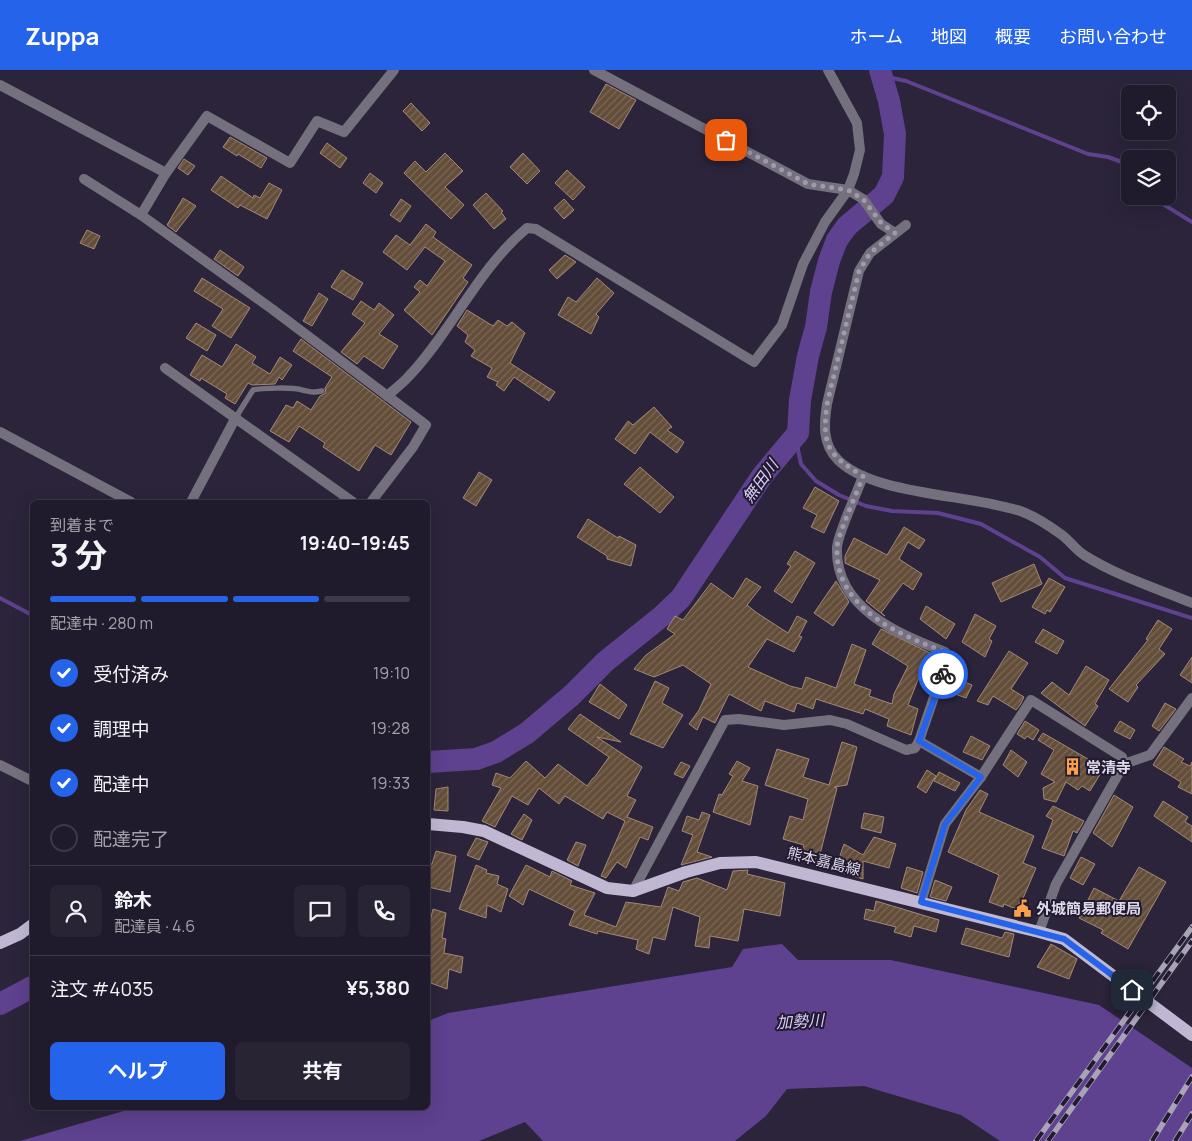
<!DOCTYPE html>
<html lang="ja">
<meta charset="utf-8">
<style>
body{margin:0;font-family:Manrope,"Noto Sans JP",sans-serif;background:#282434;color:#f1f3f6;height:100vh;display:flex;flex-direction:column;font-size:19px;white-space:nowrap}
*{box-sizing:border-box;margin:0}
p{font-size:16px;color:#a2a1a9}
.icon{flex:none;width:28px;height:28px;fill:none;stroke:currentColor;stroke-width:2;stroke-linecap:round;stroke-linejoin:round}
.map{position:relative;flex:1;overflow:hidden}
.side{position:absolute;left:30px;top:430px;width:400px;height:610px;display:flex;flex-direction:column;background:#201b2c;border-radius:8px;box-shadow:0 5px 20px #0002,0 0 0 1px #3d3948}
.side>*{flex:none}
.tools{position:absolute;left:1121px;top:15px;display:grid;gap:10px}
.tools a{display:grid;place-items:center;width:55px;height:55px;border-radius:8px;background:#201b2c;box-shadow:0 5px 20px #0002,0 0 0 1px #3d3948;font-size:25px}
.pin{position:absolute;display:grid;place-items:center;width:42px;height:42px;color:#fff;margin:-21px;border-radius:10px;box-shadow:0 2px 8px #0006}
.courier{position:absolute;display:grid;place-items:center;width:50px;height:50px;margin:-25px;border:4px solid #2563eb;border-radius:50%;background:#fff;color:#222;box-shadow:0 1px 6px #0007}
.head em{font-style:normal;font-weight:700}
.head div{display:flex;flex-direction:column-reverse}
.head{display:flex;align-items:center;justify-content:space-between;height:85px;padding:0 20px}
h1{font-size:32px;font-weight:700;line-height:38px}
.bar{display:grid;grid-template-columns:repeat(4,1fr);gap:8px 5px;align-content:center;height:60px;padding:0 20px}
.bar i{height:6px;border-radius:4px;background:#3d3948}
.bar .current{background:#2563eb}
.bar p{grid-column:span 4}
.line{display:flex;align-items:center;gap:12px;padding:0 20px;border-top:1px solid #3d3948}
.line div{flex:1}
.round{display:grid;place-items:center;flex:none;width:52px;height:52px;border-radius:8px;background:#282434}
ol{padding:0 20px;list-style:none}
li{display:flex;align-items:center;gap:15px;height:55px}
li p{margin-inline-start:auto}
li .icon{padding:5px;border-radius:50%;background:#2563eb;color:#fff;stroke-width:4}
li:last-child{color:#a2a1a9}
li i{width:28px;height:28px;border:2px solid #3d3948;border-radius:50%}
.action{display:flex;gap:10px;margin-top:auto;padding:10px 20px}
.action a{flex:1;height:58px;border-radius:8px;background:#2563eb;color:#fff;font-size:20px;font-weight:700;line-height:58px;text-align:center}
.action a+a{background:#282434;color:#f1f3f6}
header{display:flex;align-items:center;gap:30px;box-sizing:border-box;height:70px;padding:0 25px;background:#2563eb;color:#fff}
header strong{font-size:24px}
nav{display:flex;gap:28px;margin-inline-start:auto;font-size:18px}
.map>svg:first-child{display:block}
</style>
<header>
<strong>Zuppa</strong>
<nav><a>ホーム</a><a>地図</a><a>概要</a><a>お問い合わせ</a></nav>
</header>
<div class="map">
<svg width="1192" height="1071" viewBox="0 0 1192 1071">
<defs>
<pattern id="building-hatch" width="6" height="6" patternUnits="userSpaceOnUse" patternTransform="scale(1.25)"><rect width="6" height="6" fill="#644e3a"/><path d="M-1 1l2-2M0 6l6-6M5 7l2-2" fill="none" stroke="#7a6757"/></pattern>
</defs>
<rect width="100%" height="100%" fill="#2b243b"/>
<path fill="#5e418f" d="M 782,874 L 798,890 L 891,890 L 1099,935 L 1192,998 L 1192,1071 L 1000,1071 L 961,1045 L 864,1016 L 787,1019 L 766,1046 L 735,1071 L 543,1071 L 525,1052 L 479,1071 L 20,1071 L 134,1038 L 428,1038 L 428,951 L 448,943 L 732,897 L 743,879 Z"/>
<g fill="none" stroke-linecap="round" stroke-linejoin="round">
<g stroke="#5e418f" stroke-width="4">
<path d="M 883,6 L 906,11 L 1088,84 L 1108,87 L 1130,95"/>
<path d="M 1156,126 L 1158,131 L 1192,152"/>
<path d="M 798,363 L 798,380 L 801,394 L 816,411 L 839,425 L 866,436 L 892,441 L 938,443 L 981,454 L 1040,487 L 1065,508 L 1192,548"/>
<path d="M 0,528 L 32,545"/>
</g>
<g stroke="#5e418f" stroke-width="22">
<path d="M 428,692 L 476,689 L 496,682 L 527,663 L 572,625 L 606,591 L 662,546 L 681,528 L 762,406 L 798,363 L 800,330 L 808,286 L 816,257 L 821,222 L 829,191 L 837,170 L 847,156 L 884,125 L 893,107 L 895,64 L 889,31 L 880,0"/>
<path d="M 0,934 L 32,917"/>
</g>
</g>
<g fill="url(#building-hatch)" stroke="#a28974">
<path d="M 606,14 L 636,30 L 619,59 L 590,42 Z"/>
<path d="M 411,33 L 430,53 L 422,61 L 403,41 Z"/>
<path d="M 230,67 L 267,88 L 261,98 L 238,84 L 237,86 L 223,77 Z"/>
<path d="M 327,73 L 347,88 L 340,98 L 320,83 Z"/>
<path d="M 445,83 L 463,101 L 445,117 L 464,135 L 451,149 L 404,103 L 415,91 L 426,102 Z"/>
<path d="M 523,83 L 540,101 L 527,114 L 510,97 Z"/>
<path d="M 184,89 L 195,96 L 188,105 L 178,98 Z"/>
<path d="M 567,100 L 585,117 L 573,130 L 555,113 Z"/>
<path d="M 370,103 L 383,113 L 376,123 L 363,113 Z"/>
<path d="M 221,106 L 253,128 L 254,125 L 260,128 L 269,113 L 282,120 L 267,149 L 240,135 L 238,138 L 211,120 Z"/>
<path d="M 486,123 L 503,141 L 501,142 L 506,149 L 494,159 L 473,135 Z"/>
<path d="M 183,128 L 196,136 L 176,162 L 167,155 Z"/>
<path d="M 401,129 L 411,136 L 400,152 L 390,145 Z"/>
<path d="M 564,129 L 574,140 L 564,149 L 554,138 Z"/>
<path d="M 426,154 L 436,162 L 433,167 L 472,195 L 463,208 L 468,212 L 432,265 L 404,240 L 420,222 L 414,217 L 420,210 L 427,216 L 445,191 L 425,177 L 407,200 L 383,182 L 396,165 L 410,175 Z"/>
<path d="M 87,160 L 100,166 L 94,179 L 80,173 Z"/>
<path d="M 220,180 L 244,197 L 238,206 L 214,189 Z"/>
<path d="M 565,185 L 576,192 L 557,209 L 549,200 Z"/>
<path d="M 342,200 L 363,213 L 353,230 L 331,217 Z"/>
<path d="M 202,208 L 250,238 L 231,268 L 212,256 L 223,239 L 194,221 Z"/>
<path d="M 597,208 L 614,223 L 596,244 L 599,247 L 591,264 L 558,245 L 568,227 L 576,232 Z"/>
<path d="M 319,223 L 328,229 L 312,256 L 303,251 Z"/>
<path d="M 361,231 L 374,240 L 379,233 L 394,245 L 379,264 L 398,276 L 383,299 L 364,286 L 357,294 L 341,282 L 365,253 L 352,244 Z"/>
<path d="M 467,240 L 493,256 L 498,250 L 507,256 L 512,252 L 525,263 L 510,293 L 555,322 L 549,331 L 514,307 L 504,321 L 496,315 L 498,312 L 487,307 L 492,298 L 471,286 L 475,280 L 465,272 L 468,265 L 457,256 Z"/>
<path d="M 196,253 L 216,265 L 207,281 L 186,268 Z"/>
<path d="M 301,269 L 411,352 L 391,385 L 375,375 L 359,401 L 323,377 L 325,373 L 299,356 L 289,372 L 270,361 L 286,335 L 293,338 L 297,331 L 311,340 L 320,326 L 326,323 L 325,318 L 332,307 L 293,281 Z"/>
<path d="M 236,274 L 256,287 L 252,293 L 270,304 L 280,287 L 292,295 L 282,310 L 279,307 L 275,314 L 252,315 L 248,313 L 235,334 L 225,328 L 227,324 L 201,308 L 200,311 L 190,305 L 202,285 L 222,297 Z"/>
<path d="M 654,337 L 672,357 L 667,360 L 684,372 L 677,383 L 650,362 L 635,384 L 615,369 L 628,351 L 633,355 Z"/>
<path d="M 640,397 L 674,427 L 660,443 L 624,414 Z"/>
<path d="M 479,402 L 492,410 L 476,436 L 463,428 Z"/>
<path d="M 815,417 L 839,431 L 824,463 L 811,457 L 817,445 L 803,438 Z"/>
<path d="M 588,449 L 618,468 L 619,466 L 636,475 L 631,496 L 607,489 L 607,486 L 577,467 Z"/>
<path d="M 904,457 L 925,470 L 919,479 L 908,472 L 899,489 L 922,504 L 913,520 L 903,513 L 881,543 L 885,546 L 877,540 L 866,531 L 880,510 L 845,493 L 845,486 L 854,468 L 887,485 Z"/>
<path d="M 795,481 L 815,493 L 792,533 L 774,521 L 791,496 L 787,494 Z"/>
<path d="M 1034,494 L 1042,514 L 1001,532 L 992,513 Z"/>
<path d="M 746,508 L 761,517 L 747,535 L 757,543 L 788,563 L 797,546 L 807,551 L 799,566 L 802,567 L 794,582 L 767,569 L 748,597 L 790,616 L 802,619 L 806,607 L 836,618 L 852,574 L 866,580 L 854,614 L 871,620 L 869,626 L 892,634 L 894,624 L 908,596 L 872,574 L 881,559 L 936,586 L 931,595 L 925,592 L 908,635 L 918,639 L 911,665 L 887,656 L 889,649 L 865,639 L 863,644 L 816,629 L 813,639 L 797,633 L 794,642 L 765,631 L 761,641 L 729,624 L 715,653 L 703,647 L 697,660 L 689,654 L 699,640 L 711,614 L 683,595 L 654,607 L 634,599 L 646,585 L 675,564 L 667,559 L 675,546 L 683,550 L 711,513 L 733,529 Z"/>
<path d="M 1049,508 L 1065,517 L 1050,542 L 1047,540 L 1045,544 L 1032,537 Z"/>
<path d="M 836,511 L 849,532 L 833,556 L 814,543 Z"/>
<path d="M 926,536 L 955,554 L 946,569 L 920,549 Z"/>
<path d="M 975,544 L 996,556 L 989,569 L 992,571 L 985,587 L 962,572 Z"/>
<path d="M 1158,550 L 1172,559 L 1159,579 L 1165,584 L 1136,615 L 1138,617 L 1128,632 L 1109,619 L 1148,570 L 1146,569 Z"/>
<path d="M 1043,559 L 1064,571 L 1057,584 L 1035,572 Z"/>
<path d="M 1009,581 L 1028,593 L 1011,619 L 1024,627 L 1020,635 L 1016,640 L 993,626 L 988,635 L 977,631 Z"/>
<path d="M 1192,587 L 1192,613 L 1180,605 Z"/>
<path d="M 1086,596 L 1109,610 L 1095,634 L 1098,636 L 1085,656 L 1041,623 L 1052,612 L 1069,625 Z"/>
<path d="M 949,605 L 972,615 L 966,628 L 944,620 Z"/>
<path d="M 655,611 L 669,618 L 662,633 L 683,645 L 663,678 L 630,664 Z"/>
<path d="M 600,614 L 627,635 L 619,649 L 589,632 Z"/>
<path d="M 1165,633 L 1176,639 L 1159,661 L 1152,656 Z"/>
<path d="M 580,644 L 621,672 L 597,667 L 642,697 L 627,726 L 636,730 L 627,747 L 653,757 L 648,770 L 640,767 L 626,798 L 617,792 L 606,808 L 601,806 L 625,751 L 607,742 L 603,749 L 565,726 L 559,734 L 539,718 L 528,735 L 512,726 L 495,757 L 482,751 L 501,718 L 492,715 L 496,703 L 510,708 L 526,691 L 545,708 L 558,694 L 587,716 L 593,708 L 594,708 L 609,687 L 568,659 Z"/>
<path d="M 1025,651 L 1039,660 L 1033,670 L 1027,666 L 1025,669 L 1017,664 Z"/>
<path d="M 1120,651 L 1135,660 L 1130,669 L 1114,661 Z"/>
<path d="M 1043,663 L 1100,696 L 1098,698 L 1102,701 L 1090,721 L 1082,716 L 1078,720 L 1066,712 L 1056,732 L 1044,729 L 1043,718 L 1055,712 L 1041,704 L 1054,680 L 1038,670 Z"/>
<path d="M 971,666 L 990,676 L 982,690 L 963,682 Z"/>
<path d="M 842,672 L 857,677 L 847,715 L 834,717 L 837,718 L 818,792 L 800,788 L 804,775 L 783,769 L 790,746 L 803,750 L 808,729 L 765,715 L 777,679 L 809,689 L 803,707 L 829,715 Z"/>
<path d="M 1164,677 L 1184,689 L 1181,692 L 1190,696 L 1192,692 L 1192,724 L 1178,717 L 1181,712 L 1153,695 Z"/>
<path d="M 1011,680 L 1027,692 L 1018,707 L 1003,695 Z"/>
<path d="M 737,691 L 750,698 L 742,711 L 758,716 L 750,755 L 713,742 L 719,724 L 722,725 L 733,706 L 729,704 Z"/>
<path d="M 681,692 L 690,696 L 683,708 L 674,704 Z"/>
<path d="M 927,700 L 936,706 L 926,723 L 917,717 Z"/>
<path d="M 939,702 L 960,713 L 955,721 L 934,711 Z"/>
<path d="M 448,717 L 448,741 L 434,740 L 436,719 Z"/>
<path d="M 980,720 L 988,724 L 979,742 L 1034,766 L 1023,793 L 1036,798 L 1018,840 L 1004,834 L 1003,837 L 989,832 L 999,805 L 948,782 L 966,740 Z"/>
<path d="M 1114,725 L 1133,737 L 1112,777 L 1093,763 Z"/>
<path d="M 1163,731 L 1188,747 L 1185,752 L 1192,756 L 1192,772 L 1154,746 Z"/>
<path d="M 1053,736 L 1084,751 L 1077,763 L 1073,761 L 1064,786 L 1042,778 L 1053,750 L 1046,746 Z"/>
<path d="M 702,742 L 710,745 L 697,782 L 712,787 L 681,795 L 693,765 L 682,761 L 687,746 L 699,750 Z"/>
<path d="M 864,743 L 884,747 L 881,763 L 861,758 Z"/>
<path d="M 524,744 L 532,750 L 522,770 L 511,764 Z"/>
<path d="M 874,767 L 896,774 L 889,798 L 863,791 L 863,809 L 835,800 L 844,774 L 863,785 Z"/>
<path d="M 476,768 L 488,772 L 479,790 L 467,785 Z"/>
<path d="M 576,772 L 586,775 L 578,796 L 567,790 Z"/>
<path d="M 436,781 L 456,786 L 450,822 L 428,817 L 428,794 L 432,794 Z"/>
<path d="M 1081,787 L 1095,794 L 1083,815 L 1070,808 Z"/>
<path d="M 476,795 L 487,800 L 486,803 L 499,806 L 497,814 L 508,819 L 501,842 L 487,835 L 486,848 L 459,839 Z"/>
<path d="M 526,795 L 550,807 L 552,801 L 572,811 L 570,815 L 595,823 L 584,845 L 616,857 L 626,832 L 661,837 L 668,817 L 679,821 L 683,812 L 697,808 L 727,820 L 733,801 L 748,800 L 747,804 L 785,813 L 780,846 L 744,839 L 738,871 L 710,866 L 709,878 L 695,876 L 700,847 L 673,837 L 665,870 L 653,867 L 649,884 L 636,879 L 638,870 L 598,861 L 597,864 L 569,855 L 575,841 L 529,819 L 523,835 L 509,826 Z"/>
<path d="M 907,797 L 923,802 L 917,823 L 901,818 Z"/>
<path d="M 1139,797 L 1166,812 L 1128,879 L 1101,863 L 1103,860 L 1079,848 L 1094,818 L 1119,831 Z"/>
<path d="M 935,810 L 952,817 L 946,831 L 930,827 Z"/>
<path d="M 876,831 L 939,850 L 936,862 L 914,856 L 911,867 L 894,862 L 896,857 L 864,849 L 866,839 L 874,841 Z"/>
<path d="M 433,839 L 446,843 L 442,868 L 446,869 L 444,883 L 463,887 L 461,903 L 449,899 L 447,919 L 428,912 L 428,860 Z"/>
<path d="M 966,858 L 1002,868 L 1005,862 L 1014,864 L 1009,887 L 961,874 Z"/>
<path d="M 1051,874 L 1077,889 L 1069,909 L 1037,897 Z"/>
</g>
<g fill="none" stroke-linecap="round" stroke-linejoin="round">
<path stroke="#74707d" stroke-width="5.5" d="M 236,347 L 253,320 C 261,318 294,317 302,320 C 311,322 313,323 322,321"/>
<g stroke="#74707d" stroke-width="10">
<path d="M 594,0 L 808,114 L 848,120 L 863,129 L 881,154 L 895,163"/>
<path d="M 0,15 L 166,103"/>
<path d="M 84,109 L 141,145"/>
<path d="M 906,155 L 870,183 L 859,201 L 827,334 C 824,354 822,374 838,390 C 874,426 973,424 1023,442 C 1036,447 1051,457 1062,465 C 1070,471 1076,480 1084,485 C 1117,506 1156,518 1192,533"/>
<path d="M 165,298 L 353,432"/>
<path d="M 387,326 C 395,319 403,313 410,305 C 453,259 478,199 527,158 L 536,159 L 754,292 L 782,255 L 803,194 L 825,152 L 848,120 L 854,104 L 860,80 L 857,53 L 828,0"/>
<path d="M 0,362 L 131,432"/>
<path d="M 191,432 L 236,347"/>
<path d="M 371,432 L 413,377 L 426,355 L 272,239 L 141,145 L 166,103 L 207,46 L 290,93 L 317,51 L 344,62 L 394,0"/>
<path d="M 919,671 L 981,707"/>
<path d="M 0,695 L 32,711"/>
<path d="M 633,821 L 725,650 L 739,649 L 784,655 L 830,650 L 847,654 L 906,680 L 915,678 L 919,671 L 948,586 L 945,582 C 898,564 835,538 837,478 C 837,465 858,421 863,406"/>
<path d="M 921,832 L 945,754 L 981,707 L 1031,630 L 1122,687 L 1124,694"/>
<path d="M 1039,862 L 1056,814 L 1124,694 L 1150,685 L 1192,628"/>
</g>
<g stroke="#c0b8d2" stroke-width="12">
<path d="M 428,754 L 463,757 L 484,761 L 607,818 L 633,821 L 686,802 L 720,793 L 756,792 L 1039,862 L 1064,869 L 1192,965"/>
<path d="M 0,873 L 20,864 L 32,855"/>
</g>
<defs>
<g id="rail">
<path d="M 1036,1071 L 1192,857"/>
<path d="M 1048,1071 L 1192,871"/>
<path d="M 1152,1071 L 1192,1007"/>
<path d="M 1175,1071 L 1192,1044"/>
</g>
</defs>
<use href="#rail" stroke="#a8a3b5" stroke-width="5.5"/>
<use href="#rail" stroke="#221a31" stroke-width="4" stroke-dasharray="11" stroke-linecap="butt"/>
</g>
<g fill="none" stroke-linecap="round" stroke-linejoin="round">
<path stroke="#9f9aad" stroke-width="5" stroke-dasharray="0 9" d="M 726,70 L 808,114 L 848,120 L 863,129 L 882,154 L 895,163 L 870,183 L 859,201 L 827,334 C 822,376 827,384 863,406 C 858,421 837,466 837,478 C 835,538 898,564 945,582 L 948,586 L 943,604"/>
<path stroke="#2563eb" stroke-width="6" d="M 943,604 L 919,671 L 981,707 L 945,754 L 921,832 L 1064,869 L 1132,920"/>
</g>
<defs>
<symbol id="building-bare" viewBox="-9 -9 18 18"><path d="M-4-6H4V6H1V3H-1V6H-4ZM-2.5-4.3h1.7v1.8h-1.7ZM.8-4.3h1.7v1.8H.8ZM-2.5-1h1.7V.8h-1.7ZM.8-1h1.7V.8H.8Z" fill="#f8a14a" stroke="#221a31" stroke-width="2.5" paint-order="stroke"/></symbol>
<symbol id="civic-bare" viewBox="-9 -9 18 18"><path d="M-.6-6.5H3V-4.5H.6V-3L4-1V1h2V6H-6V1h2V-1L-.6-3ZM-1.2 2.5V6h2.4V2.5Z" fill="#f8a14a" stroke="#221a31" stroke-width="2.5" paint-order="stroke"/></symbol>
</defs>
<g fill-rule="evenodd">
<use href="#building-bare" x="1060" y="684" width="25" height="25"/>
<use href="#civic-bare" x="1010" y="826" width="25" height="25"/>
</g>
<g text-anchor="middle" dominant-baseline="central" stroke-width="4" stroke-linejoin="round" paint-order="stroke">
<g font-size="15" font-weight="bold" fill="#dedaea" stroke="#221a31" text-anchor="start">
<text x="1086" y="697">常清寺</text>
<text x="1036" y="838">外城簡易郵便局</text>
</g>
<g font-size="15" fill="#dedaea" stroke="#221a31">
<text transform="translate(824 791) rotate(14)">熊本嘉島線</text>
</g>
<g font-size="16" font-style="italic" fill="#dbcefa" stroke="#221a31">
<text transform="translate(760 411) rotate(-54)">無田川</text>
<text transform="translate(800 951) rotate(-3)">加勢川</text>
</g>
</g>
</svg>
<div class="tools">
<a><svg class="icon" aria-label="locate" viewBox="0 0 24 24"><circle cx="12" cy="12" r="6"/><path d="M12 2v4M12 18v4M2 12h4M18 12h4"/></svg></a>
<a><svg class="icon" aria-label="layers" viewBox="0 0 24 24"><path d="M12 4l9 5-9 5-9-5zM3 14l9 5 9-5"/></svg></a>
</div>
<div class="pin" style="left:726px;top:70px;background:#ea580c"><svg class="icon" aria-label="bag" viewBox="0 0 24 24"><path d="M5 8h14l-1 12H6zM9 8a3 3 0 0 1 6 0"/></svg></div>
<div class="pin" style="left:1132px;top:920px;background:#1f2937"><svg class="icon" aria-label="home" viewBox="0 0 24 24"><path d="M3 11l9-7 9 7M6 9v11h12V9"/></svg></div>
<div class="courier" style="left:943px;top:604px"><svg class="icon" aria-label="bike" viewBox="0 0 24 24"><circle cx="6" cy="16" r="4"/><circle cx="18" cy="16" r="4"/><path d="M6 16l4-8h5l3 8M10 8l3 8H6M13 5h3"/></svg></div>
<section class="side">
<div class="head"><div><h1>3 分</h1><p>到着まで</p></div><em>19:40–19:45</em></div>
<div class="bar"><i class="current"></i><i class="current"></i><i class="current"></i><i></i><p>配達中 · 280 m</p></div>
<ol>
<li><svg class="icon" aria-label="check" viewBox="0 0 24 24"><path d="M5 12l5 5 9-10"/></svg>受付済み<p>19:10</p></li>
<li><svg class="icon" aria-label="check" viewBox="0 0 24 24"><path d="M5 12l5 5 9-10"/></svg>調理中<p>19:28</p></li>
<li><svg class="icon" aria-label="check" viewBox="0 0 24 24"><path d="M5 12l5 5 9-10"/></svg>配達中<p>19:33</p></li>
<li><i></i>配達完了</li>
</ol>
<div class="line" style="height:90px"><a class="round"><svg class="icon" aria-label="person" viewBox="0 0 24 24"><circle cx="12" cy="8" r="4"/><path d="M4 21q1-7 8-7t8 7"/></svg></a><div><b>鈴木</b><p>配達員 · 4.6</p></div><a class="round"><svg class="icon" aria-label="chat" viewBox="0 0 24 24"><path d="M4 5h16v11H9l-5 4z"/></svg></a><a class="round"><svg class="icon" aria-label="phone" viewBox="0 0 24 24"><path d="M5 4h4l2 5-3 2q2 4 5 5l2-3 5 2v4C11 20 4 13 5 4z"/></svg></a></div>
<div class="line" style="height:65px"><div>注文 #4035</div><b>¥5,380</b></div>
<div class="action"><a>ヘルプ</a><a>共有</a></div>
</section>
</div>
